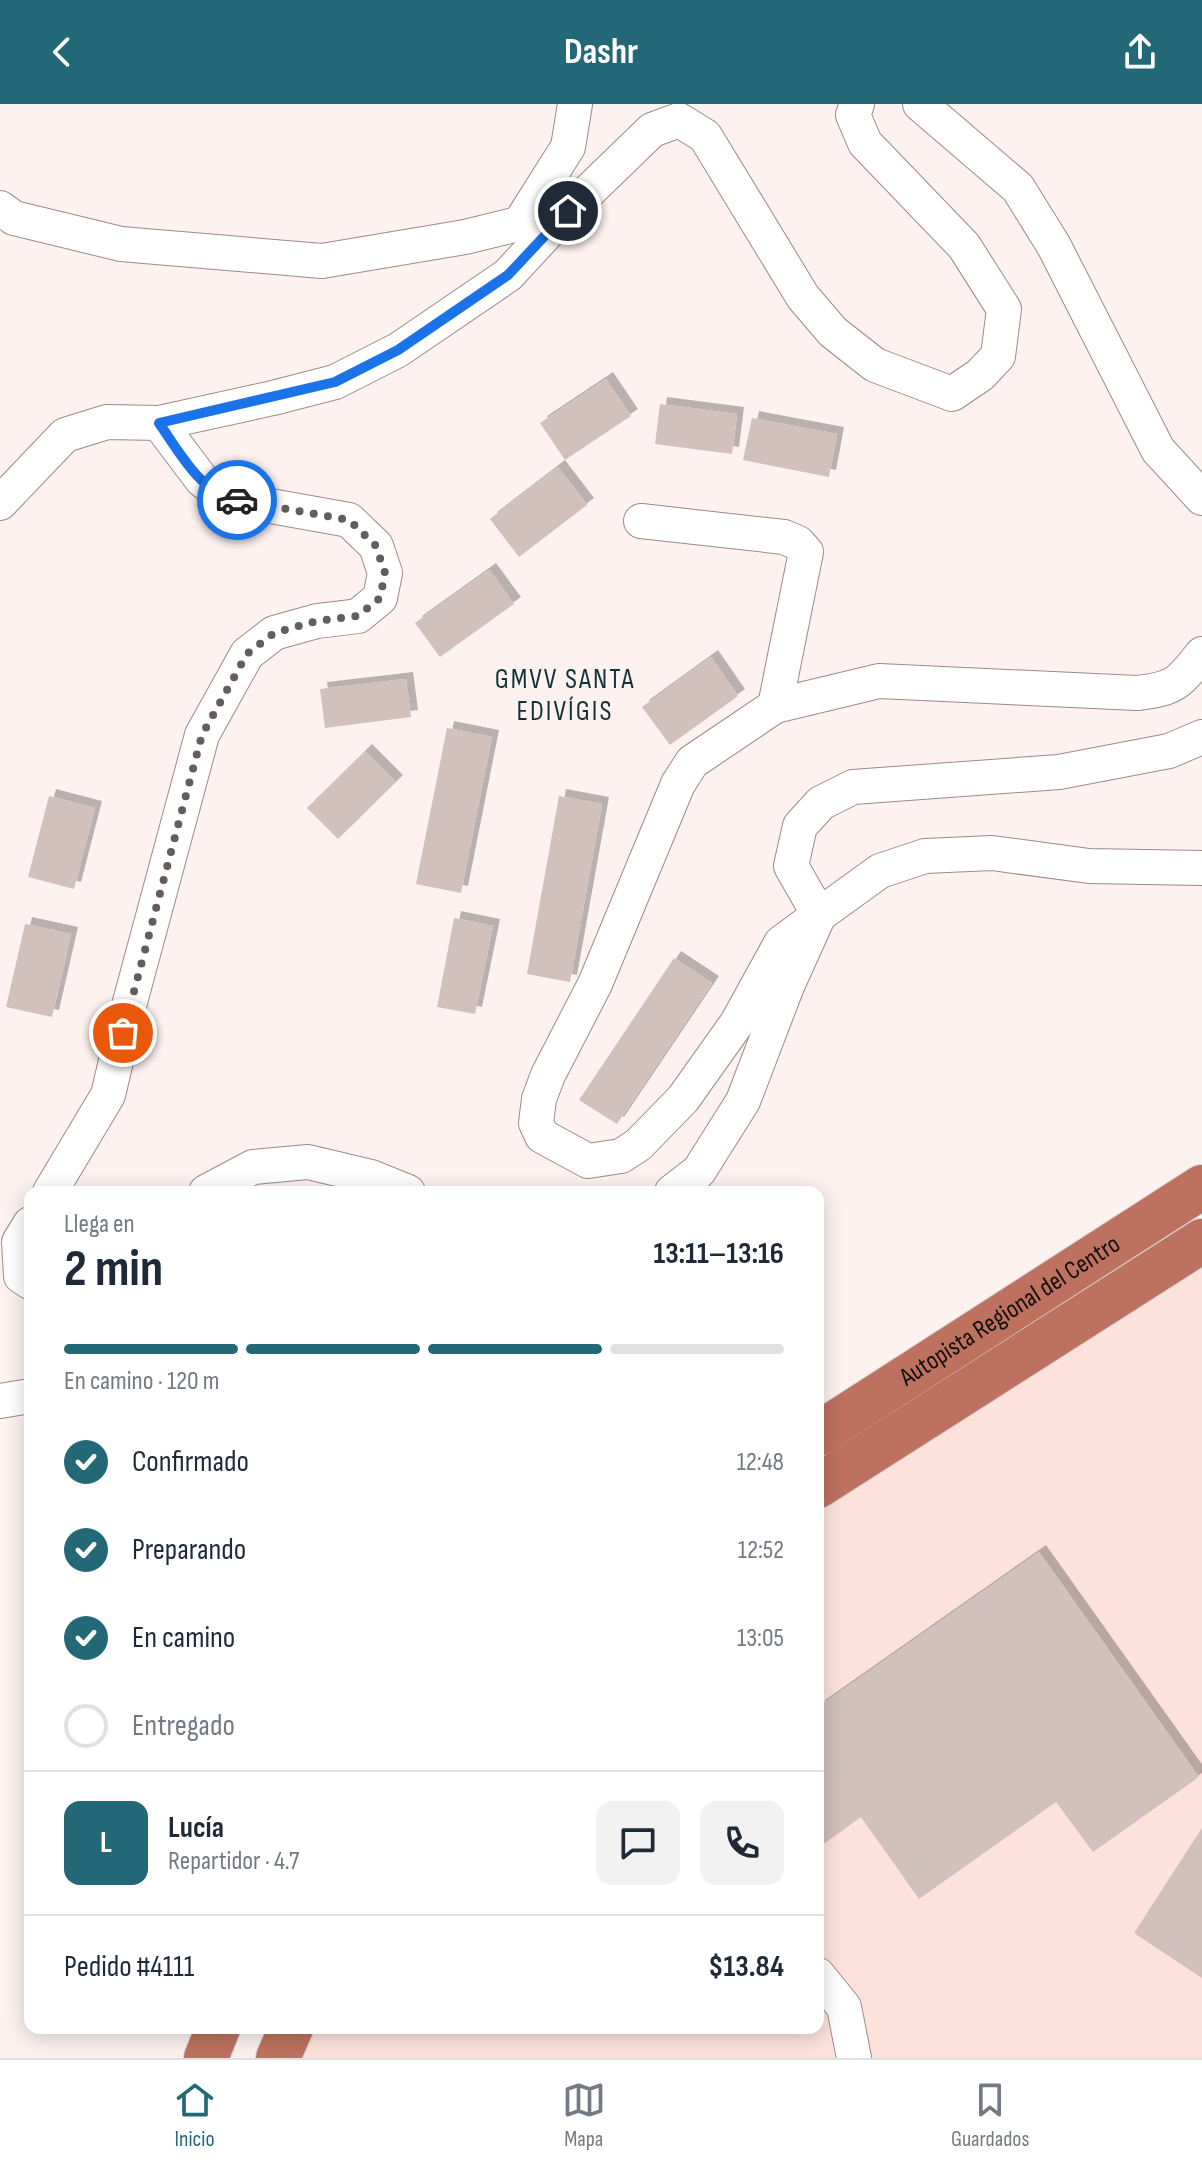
<!DOCTYPE html>
<html lang="es">
<meta charset="utf-8">
<style>
body{margin:0;font-family:"Sofia Sans Condensed",sans-serif;background:#f2f2f3;color:#1f2937;height:100vh;display:flex;flex-direction:column;font-size:30px;white-space:nowrap}
*{box-sizing:border-box;margin:0}
p{font-size:26px;color:#747a83}
.icon{flex:none;width:44px;height:44px;fill:none;stroke:currentColor;stroke-width:2;stroke-linecap:round;stroke-linejoin:round}
.map{position:relative;flex:1;overflow:hidden}
.drawer{position:absolute;left:24px;top:1082px;width:800px;height:848px;display:flex;flex-direction:column;background:#fff;border-radius:16px;box-shadow:0 4px 20px #0003}
.drawer>*{flex:none}
.pin{position:absolute;display:grid;place-items:center;width:68px;height:68px;color:#fff;margin:-34px;border:4px solid #fff;border-radius:50%;box-shadow:0 2px 8px #0007}
.courier{position:absolute;display:grid;place-items:center;width:80px;height:80px;margin:-40px;border:6px solid #1a73e8;border-radius:50%;background:#fff;color:#222;box-shadow:0 2px 10px #0007}
.overview em{font-style:normal;font-weight:700}
.overview div{display:flex;flex-direction:column-reverse}
.overview{display:flex;align-items:center;justify-content:space-between;height:136px;padding:0 40px}
h1{font-size:52px;font-weight:700;line-height:60px}
.bar{display:grid;grid-template-columns:repeat(4,1fr);gap:12px 8px;align-content:center;height:96px;padding:0 40px}
.bar i{height:10px;border-radius:6px;background:#e0e1e3}
.bar .on{background:#226877}
.bar p{grid-column:span 4}
.line{display:flex;align-items:center;gap:20px;padding:0 40px;border-top:2px solid #e0e1e3}
.line div{flex:1}
.round{display:grid;place-items:center;flex:none;width:84px;height:84px;border-radius:16px;background:#f2f2f3}
ol{padding:0 40px;list-style:none}
li{display:flex;align-items:center;gap:24px;height:88px}
li p{margin-inline-start:auto}
li .icon{padding:8px;border-radius:50%;background:#226877;color:#fff;stroke-width:4}
li:last-child{color:#747a83}
li i{width:44px;height:44px;border:4px solid #e0e1e3;border-radius:50%}
header{display:flex;justify-content:space-between;align-items:center;height:104px;padding:0 40px;background:#226877;color:#fff;font-size:36px;font-weight:700}
.tabs{display:flex;justify-content:space-around;align-items:center;height:112px;border-top:2px solid #e0e1e3;background:#fff;font-size:22px;color:#747a83}
.tabs a{display:grid;justify-items:center;gap:4px}
.tabs .on{color:#226877}
.map>svg:first-child{display:block}
</style>
<header><svg class="icon" aria-label="back" viewBox="0 0 24 24"><path d="M15 5l-7 7 7 7"/></svg>Dashr<svg class="icon" aria-label="share" viewBox="0 0 24 24"><path d="M12 15V3M7 8l5-5 5 5M5 13v7h14v-7"/></svg></header>
<div class="map">
<svg width="1202" height="1954" viewBox="0 0 1202 1954">
<defs>
<filter id="shadow"><feDropShadow dx="7" dy="-7" stdDeviation="0" flood-color="#0004"/></filter>
</defs>
<rect width="100%" height="100%" fill="#fdf2ef"/>
<path fill="#fde2dc" d="M 1202,1154 L 1202,1954 L 301,1954 L 314,1924 L 818,1924 L 818,1398 Z"/>
<g fill="#d1c0bc" filter="url(#shadow)">
<path d="M 606,275 L 631,312 L 565,356 L 540,319 Z"/>
<path d="M 660,300 L 737,310 L 732,350 L 655,340 Z"/>
<path d="M 752,314 L 837,330 L 829,373 L 743,356 Z"/>
<path d="M 558,363 L 587,401 L 519,453 L 490,415 Z"/>
<path d="M 489,466 L 514,500 L 440,553 L 415,519 Z"/>
<path d="M 711,553 L 738,592 L 670,641 L 642,603 Z"/>
<path d="M 406,575 L 411,613 L 325,624 L 320,585 Z"/>
<path d="M 447,624 L 492,633 L 461,789 L 416,780 Z"/>
<path d="M 365,647 L 396,678 L 338,735 L 307,704 Z"/>
<path d="M 49,692 L 95,704 L 74,785 L 28,773 Z"/>
<path d="M 559,692 L 602,700 L 570,878 L 527,870 Z"/>
<path d="M 454,814 L 493,822 L 475,910 L 437,903 Z"/>
<path d="M 25,820 L 71,830 L 52,913 L 6,903 Z"/>
<path d="M 674,854 L 712,879 L 617,1020 L 579,996 Z"/>
<path d="M 1039,1448 L 1199,1673 L 1093,1748 L 1056,1698 L 919,1795 L 861,1713 L 818,1744 L 818,1603 Z"/>
<path d="M 1202,1724 L 1202,1874 L 1134,1829 Z"/>
</g>
<g fill="none" stroke-linecap="round" stroke-linejoin="round">
<defs>
<g id="minor">
<path d="M 920,0 L 1018,84 L 1054,142 L 1158,346 L 1202,394"/>
<path d="M 0,104 L 14,114 L 121,140 L 322,157 L 465,133 L 567,108"/>
<path d="M 520,119 L 568,43 L 575,0"/>
<path d="M 0,399 L 65,331 L 107,318 L 159,319 L 273,294 L 335,278 L 398,246 L 508,171 L 559,116 L 652,26 L 679,16 L 705,32 L 803,193 L 833,228 L 875,261 L 952,290 L 980,271 L 998,252 L 1004,205 L 964,142 L 865,39 L 853,11 L 857,0"/>
<path d="M 641,417 L 784,433 L 798,439 L 806,448 L 775,602 L 879,577 L 1137,589 C 1175,585 1179,579 1202,550"/>
<path d="M 775,602 L 692,658 L 678,680 L 595,880 L 548,971 L 539,995 L 536,1019 L 542,1032 L 588,1057 L 621,1052 L 638,1041 L 683,995 L 737,919 L 781,839 L 819,811 L 791,762 L 800,722 L 821,699 L 853,683 L 1059,668 L 1169,647 L 1202,633"/>
<path d="M 50,1088 L 108,991 L 130,898 L 202,631 L 247,550 L 274,529 L 317,517 L 358,512 L 380,494 L 385,469 L 376,442 L 349,416 L 226,394 L 202,376 L 159,319"/>
<path d="M 206,1088 L 253,1063 L 308,1058 L 371,1073 L 408,1088"/>
<path d="M 672,1088 L 699,1067 L 743,997 L 787,882 L 819,811 L 880,767 L 925,752 L 992,749 L 1089,762 L 1202,764"/>
<path d="M 30,1120 L 19,1138 L 21,1172 L 30,1178"/>
<path d="M 0,1297 L 30,1292"/>
<path d="M 818,1871 L 844,1903 L 854,1954"/>
</g>
<g id="highway">
<path id="s1" d="M 818,1330 L 1202,1083"/>
<path d="M 818,1382 L 1202,1137"/>
<path d="M 206,1954 L 218,1924"/>
<path d="M 278,1954 L 291,1924"/>
</g>
</defs>
<use href="#minor" stroke="#9b8b87" stroke-width="36"/>
<use href="#highway" stroke="#d4d3d3" stroke-width="46"/>
<use href="#minor" stroke="#fff" stroke-width="34"/>
<use href="#highway" stroke="#be715f" stroke-width="44"/>
</g>
<g fill="none" stroke-linecap="round" stroke-linejoin="round">
<path stroke="#645d5b" stroke-width="8" stroke-dasharray="0 14.4" d="M 123,929 L 202,631 L 247,550 L 274,529 L 317,517 L 358,512 L 380,494 L 385,469 L 376,442 L 349,416 L 237,396"/>
<path stroke="#1a73e8" stroke-width="10" d="M 237,396 C 201,390 178,346 159,319 L 335,278 L 398,246 L 508,171 L 568,107"/>
</g>
<g text-anchor="middle" dominant-baseline="central" stroke-width="7" stroke-linejoin="round" paint-order="stroke">
<g font-size="26" fill="#120d0b" stroke="#fdf2ef">
<text stroke="none"><textPath href="#s1" startOffset="228">Autopista Regional del Centro</textPath></text>
</g>
<g font-size="28" letter-spacing="2" fill="#103138" stroke="#fdf2ef">
<text x="565" y="575">GMVV SANTA<tspan x="565" dy="32">EDIVÍGIS</tspan></text>
</g>
</g>
</svg>
<div class="pin" style="left:123px;top:929px;background:#ea580c"><svg class="icon" aria-label="bag" viewBox="0 0 24 24"><path d="M5 8h14l-1 12H6zM9 8a3 3 0 0 1 6 0"/></svg></div>
<div class="pin" style="left:568px;top:107px;background:#1f2937"><svg class="icon" aria-label="home" viewBox="0 0 24 24"><path d="M3 11l9-7 9 7M6 9v11h12V9"/></svg></div>
<div class="courier" style="left:237px;top:396px"><svg class="icon" aria-label="car" viewBox="0 0 24 24"><path d="M5 17H2v-5l4-1 3-4h7l3 4 3 1v5h-3M9 17h6M6 11h13"/><circle cx="7" cy="17" r="2"/><circle cx="17" cy="17" r="2"/></svg></div>
<section class="drawer">
<div class="overview"><div><h1>2 min</h1><p>Llega en</p></div><em>13:11–13:16</em></div>
<div class="bar"><i class="on"></i><i class="on"></i><i class="on"></i><i></i><p>En camino · 120 m</p></div>
<ol>
<li><svg class="icon" aria-label="check" viewBox="0 0 24 24"><path d="M5 12l5 5 9-10"/></svg>Confirmado<p>12:48</p></li>
<li><svg class="icon" aria-label="check" viewBox="0 0 24 24"><path d="M5 12l5 5 9-10"/></svg>Preparando<p>12:52</p></li>
<li><svg class="icon" aria-label="check" viewBox="0 0 24 24"><path d="M5 12l5 5 9-10"/></svg>En camino<p>13:05</p></li>
<li><i></i>Entregado</li>
</ol>
<div class="line" style="height:144px"><b class="round" style="background:#226877;color:#fff">L</b><div><b>Lucía</b><p>Repartidor · 4.7</p></div><a class="round"><svg class="icon" aria-label="chat" viewBox="0 0 24 24"><path d="M4 5h16v11H9l-5 4z"/></svg></a><a class="round"><svg class="icon" aria-label="phone" viewBox="0 0 24 24"><path d="M5 4h4l2 5-3 2q2 4 5 5l2-3 5 2v4C11 20 4 13 5 4z"/></svg></a></div>
<div class="line" style="height:104px"><div>Pedido #4111</div><b>$13.84</b></div>
</section>
</div>
<nav class="tabs">
<a class="on"><svg class="icon" aria-label="home" viewBox="0 0 24 24"><path d="M3 11l9-7 9 7M6 9v11h12V9"/></svg>Inicio</a>
<a><svg class="icon" aria-label="map" viewBox="0 0 24 24"><path d="M3 6l6-2 6 2 6-2v14l-6 2-6-2-6 2zM9 4v14M15 6v14"/></svg>Mapa</a>
<a><svg class="icon" aria-label="saved" viewBox="0 0 24 24"><path d="M7 4h10v16l-5-4-5 4z"/></svg>Guardados</a>
</nav>
